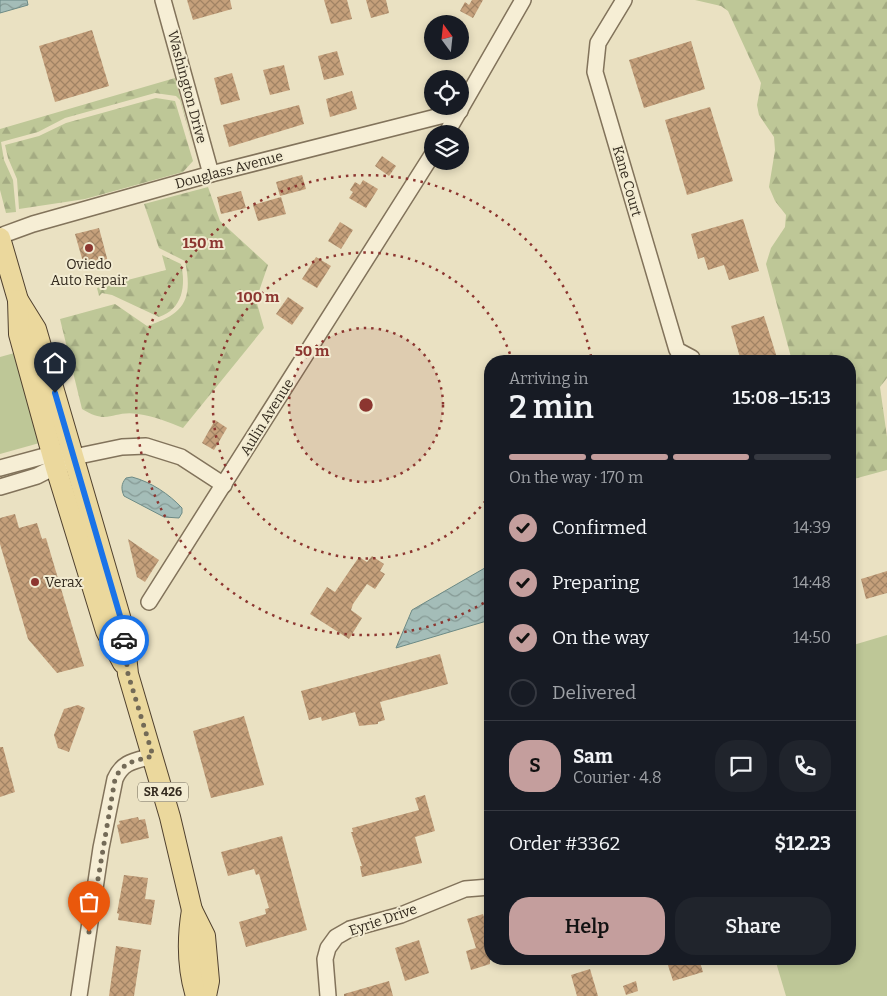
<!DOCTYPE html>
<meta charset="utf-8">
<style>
body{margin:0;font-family:Bitter,serif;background:#20242c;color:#f1f3f6;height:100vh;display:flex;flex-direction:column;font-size:19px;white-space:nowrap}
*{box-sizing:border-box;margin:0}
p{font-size:16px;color:#9ea1a6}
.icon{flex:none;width:28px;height:28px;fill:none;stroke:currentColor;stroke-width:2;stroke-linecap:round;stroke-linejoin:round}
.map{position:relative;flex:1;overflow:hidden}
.details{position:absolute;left:484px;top:355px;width:372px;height:610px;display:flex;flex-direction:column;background:#171b24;border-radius:20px;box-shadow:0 2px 8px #0003}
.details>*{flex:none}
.needle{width:32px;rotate:345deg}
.fabs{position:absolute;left:424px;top:15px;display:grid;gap:10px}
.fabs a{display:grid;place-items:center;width:45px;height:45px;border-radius:50%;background:#171b24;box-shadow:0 2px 8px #0003;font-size:25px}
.pin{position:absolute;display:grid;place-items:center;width:42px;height:42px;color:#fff;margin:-51px -21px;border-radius:50% 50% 50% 0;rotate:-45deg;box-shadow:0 0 5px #0007}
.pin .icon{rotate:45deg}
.courier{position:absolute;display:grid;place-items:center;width:50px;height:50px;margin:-25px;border:4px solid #1a73e8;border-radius:50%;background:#fff;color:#222;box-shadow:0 1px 6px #0007}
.head em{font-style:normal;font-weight:600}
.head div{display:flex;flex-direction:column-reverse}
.head{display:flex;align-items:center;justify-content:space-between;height:85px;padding:0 25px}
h1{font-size:32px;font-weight:600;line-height:38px}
.bar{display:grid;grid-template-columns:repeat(4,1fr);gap:8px 5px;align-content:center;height:60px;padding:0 25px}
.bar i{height:6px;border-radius:4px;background:#363941}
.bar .current{background:#c49e9d}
.bar p{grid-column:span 4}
.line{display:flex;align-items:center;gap:12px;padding:0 25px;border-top:1px solid #363941}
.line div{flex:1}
.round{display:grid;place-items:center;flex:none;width:52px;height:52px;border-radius:20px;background:#20242c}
ol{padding:0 25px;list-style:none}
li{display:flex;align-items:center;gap:15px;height:55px}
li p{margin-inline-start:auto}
li .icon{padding:5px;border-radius:50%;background:#c49e9d;color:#111;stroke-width:4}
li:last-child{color:#9ea1a6}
li i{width:28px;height:28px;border:2px solid #363941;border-radius:50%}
.cta{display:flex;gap:10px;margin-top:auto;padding:10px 25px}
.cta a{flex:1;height:58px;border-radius:20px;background:#c49e9d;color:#111;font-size:20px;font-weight:600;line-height:58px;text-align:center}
.cta a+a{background:#20242c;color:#f1f3f6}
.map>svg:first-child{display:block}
</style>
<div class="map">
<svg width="887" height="996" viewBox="0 0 887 996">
<defs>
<pattern id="forest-firs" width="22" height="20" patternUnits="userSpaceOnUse" patternTransform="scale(1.25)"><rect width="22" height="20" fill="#bec797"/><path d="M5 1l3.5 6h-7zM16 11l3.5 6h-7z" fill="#a4ab82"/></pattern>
<pattern id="water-waves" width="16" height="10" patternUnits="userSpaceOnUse" patternTransform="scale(1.25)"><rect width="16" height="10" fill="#a4bdb8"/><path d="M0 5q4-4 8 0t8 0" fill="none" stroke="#869a95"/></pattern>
<pattern id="building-cross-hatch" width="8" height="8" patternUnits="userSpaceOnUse" patternTransform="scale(1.25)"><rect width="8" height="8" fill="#c5a07b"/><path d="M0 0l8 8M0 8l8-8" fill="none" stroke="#a18364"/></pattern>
</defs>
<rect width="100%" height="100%" fill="#eae1c2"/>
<g fill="#bec797">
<path d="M 18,352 L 43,442 L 0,454 L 0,357 Z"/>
<path d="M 887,635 L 887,996 L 786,996 L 775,959 L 850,959 L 850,646 Z"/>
</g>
<g fill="url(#forest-firs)">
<path d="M 695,0 L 887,0 L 887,378 L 880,387 L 887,437 L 887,470 L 850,480 L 850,361 L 792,361 L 766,264 L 771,248 L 785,227 L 786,215 L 775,201 L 769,187 L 775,150 L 774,137 L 759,115 L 757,105 L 761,83 L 728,11 L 721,6 Z"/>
<path d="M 175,78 L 194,150 L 180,100 L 176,96 L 155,93 L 65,118 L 38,132 L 1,142 L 4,160 L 13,180 L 16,212 L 6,213 L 0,190 L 0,129 Z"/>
<path d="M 156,98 L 175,101 L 193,161 L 183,172 L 85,199 L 19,209 L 17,179 L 8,158 L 5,145 L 39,136 L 66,123 Z"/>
<path d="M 208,187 L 220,221 L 268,265 L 256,300 L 264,328 L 183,428 C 168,422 154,416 138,414 C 112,410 109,426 82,409 L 60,319 L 115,304 L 147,326 C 185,314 193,299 185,261 L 159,248 L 144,204 Z"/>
<path d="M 162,255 L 181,264 C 186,285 183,309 159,317 L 112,295 L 102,293 L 99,296 L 97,288 L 166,270 Z"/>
</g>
<g fill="url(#water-waves)" stroke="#6c8a85">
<path d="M 0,0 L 27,0 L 28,5 L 0,13 Z"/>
<path d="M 132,477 C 151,482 169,494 182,508 L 182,513 L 179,518 L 164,517 L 124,496 C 121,489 121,484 126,478 Z"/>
<path d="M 490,565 L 490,620 L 396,648 L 412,610 Z"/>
</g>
<g fill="url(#building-cross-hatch)">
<path d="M 187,0 L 230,0 L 232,9 L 193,20 Z"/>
<path d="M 324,0 L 347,0 L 352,19 L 331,24 Z"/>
<path d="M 366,0 L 386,0 L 389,13 L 371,18 Z"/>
<path d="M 472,0 L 483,0 L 473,18 L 460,11 L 465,2 L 469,5 Z"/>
<path d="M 92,30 L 109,86 L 55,102 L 39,46 Z"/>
<path d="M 691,41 L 705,89 L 644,108 L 629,60 Z"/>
<path d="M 337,51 L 344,75 L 324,80 L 318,56 Z"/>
<path d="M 284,65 L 290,90 L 270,95 L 263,70 Z"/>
<path d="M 232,73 L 240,100 L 221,105 L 214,78 Z"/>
<path d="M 352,91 L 357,109 L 330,117 L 326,99 Z"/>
<path d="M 299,105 L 304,124 L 229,147 L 223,125 Z"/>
<path d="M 710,107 L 733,181 L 687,195 L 665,120 Z"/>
<path d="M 382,156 L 396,166 L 389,176 L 375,166 Z"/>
<path d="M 302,175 L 306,189 L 280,196 L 276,182 Z"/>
<path d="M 363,180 L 378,189 L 366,208 L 349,198 L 353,192 L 350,190 L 355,182 L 360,185 Z"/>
<path d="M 241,191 L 246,208 L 221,214 L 217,197 Z"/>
<path d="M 281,197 L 286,214 L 258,221 L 253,205 Z"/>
<path d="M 743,219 L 759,271 L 729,280 L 724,265 L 708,270 L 704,257 L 698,259 L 691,234 Z"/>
<path d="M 340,222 L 353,230 L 341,249 L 328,241 Z"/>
<path d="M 99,228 L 108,262 L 85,269 L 75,234 Z"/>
<path d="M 316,257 L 331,266 L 317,288 L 302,279 Z"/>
<path d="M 288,297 L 304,308 L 292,325 L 276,314 Z"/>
<path d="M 764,316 L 778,361 L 741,361 L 731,326 Z"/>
<path d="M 215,420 L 227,428 L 214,450 L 202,443 Z"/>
<path d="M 15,514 L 19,528 L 37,523 L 42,539 L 46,538 L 84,666 L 57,673 L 28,639 L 0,544 L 0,518 Z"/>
<path d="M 128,539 L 159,560 L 145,582 L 137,577 Z"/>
<path d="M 372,556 L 384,564 L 380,571 L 385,574 L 375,589 L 367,584 L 353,604 L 351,610 L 362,618 L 349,639 L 310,614 L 327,587 L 335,592 L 359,557 L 367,562 Z"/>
<path d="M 887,571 L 887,593 L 866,599 L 861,579 Z"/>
<path d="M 440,654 L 448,684 L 380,702 L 385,720 L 378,722 L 378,724 L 359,726 L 355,712 L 322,721 L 321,717 L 309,720 L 301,691 Z"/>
<path d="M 78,705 L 85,708 L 69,752 L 58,748 L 54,735 L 64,709 Z"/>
<path d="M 244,716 L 264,785 L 211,798 L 193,731 Z"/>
<path d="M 0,747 L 3,747 L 15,792 L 0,797 Z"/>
<path d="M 425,795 L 435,831 L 415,837 L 422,863 L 362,877 L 360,866 L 362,866 L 351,832 L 353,832 L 352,828 L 419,810 L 415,798 Z"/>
<path d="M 138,817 L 139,820 L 145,819 L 149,838 L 121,844 L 117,825 L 120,824 L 119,821 Z"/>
<path d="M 282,836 L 307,930 L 246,947 L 239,922 L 266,914 L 265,909 L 269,908 L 259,874 L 256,875 L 254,869 L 228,876 L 221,852 Z"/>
<path d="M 124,875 L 148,878 L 145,899 L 155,900 L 151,925 L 118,920 L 119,914 L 117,913 Z"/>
<path d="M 483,914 L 490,937 L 490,964 L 471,970 L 466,951 L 476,948 L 467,919 Z"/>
<path d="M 419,940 L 429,973 L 405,981 L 395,948 Z"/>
<path d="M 116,946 L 141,950 L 134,996 L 109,996 Z"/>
<path d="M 666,959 L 699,959 L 703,972 L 673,981 Z"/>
<path d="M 590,969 L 598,996 L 577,996 L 571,975 Z"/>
<path d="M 389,981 L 393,996 L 344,996 L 344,994 Z"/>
<path d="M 636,981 L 638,991 L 626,995 L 623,986 Z"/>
</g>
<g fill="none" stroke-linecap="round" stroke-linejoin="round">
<defs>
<g id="minor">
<path d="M 163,0 L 211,174"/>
<path d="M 624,0 L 598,43 L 595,72 L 677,350 L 692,358"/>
<path d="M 446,134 L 523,0"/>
<path d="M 0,236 L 33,224 L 211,174 L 460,111"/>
<path d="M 0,468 L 52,454 L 63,455"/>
<path d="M 0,487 L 37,476 L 74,457 L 122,447 L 146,446 L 181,457 L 224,485"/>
<path d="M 149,602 L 432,155"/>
<path d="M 79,996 L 101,848 L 115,779 C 123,761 135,761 153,756"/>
<path d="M 328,996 L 325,959 L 328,948 L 336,937 L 350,929 L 401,915 L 465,889 L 490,887"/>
</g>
<g id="major">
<path d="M 0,238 L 18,300 L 36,329 L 123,627 L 128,674 L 170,817 L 192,910 L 205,936 L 209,981 L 206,996"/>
<path d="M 18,300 L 19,334 L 56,468 L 106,631 L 123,663"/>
<path d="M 192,910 C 187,940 187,967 196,996"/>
</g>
</defs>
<use href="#minor" stroke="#82735b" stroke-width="18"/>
<use href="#major" stroke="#50412f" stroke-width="22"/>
<use href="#minor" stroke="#f6eed5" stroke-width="15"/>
<use href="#major" stroke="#ebd89d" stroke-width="20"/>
</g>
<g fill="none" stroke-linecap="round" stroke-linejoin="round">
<path stroke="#736a57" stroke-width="5" stroke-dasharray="0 9" d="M 89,932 L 115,779 C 123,761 135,761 153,756 L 128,674 L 124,640"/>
<path stroke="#1a73e8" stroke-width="6" d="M 55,393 L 123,626 L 124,640"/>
</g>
<circle cx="366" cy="405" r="77" fill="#8c3630" fill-opacity=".12"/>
<g fill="none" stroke="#8c3630" stroke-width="2.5" stroke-dasharray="2.5 5">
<circle cx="366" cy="405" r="77"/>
<path d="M490 495A153 153 0 1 1 512 360"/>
<path d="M490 599A230 230 0 1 1 592 361"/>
</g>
<g fill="#8c3630" stroke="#f2ebd1" stroke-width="2">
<circle cx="89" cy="248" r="5"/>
<circle cx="35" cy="582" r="5"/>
</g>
<g text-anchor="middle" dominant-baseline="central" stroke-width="4" stroke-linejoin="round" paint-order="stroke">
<rect fill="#f2ebd1" stroke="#6c6454" stroke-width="1" x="138" y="782.5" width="50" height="19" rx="4"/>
<g font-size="12" font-weight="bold" fill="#332a1e">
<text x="163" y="792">SR 426</text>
</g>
<g font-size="14" fill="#332a1e" stroke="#f2ebd1">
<text transform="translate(187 87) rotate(75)">Washington Drive</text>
<text transform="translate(229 170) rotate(-15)">Douglass Avenue</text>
<text transform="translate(627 181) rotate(74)">Kane Court</text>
<text transform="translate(267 417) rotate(-58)">Aulin Avenue</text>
<text transform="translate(383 920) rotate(-19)">Eyrie Drive</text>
</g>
<g font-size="14" fill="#332a1e" stroke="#f2ebd1">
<text x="89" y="264">Oviedo<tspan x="89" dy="16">Auto Repair</tspan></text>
<text x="45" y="582" text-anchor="start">Verax</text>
</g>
</g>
<circle cx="366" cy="405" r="8" fill="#8c3630" stroke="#f2ebd1" stroke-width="2.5"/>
<g font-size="15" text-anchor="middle" font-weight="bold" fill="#8c3630" stroke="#f2ebd1" stroke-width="4" stroke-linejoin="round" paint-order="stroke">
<text x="203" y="248">150 m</text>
<text x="258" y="302">100 m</text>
<text x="312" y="356">50 m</text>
</g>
</svg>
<div class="fabs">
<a><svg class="needle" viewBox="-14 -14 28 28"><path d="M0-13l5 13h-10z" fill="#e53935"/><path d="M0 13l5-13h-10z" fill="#9ea1a6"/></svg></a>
<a><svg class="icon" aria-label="locate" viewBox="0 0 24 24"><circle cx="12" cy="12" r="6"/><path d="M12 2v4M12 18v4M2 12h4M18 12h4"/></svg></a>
<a><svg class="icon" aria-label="layers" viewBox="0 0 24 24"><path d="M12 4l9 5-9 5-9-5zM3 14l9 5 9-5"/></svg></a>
</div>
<div class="pin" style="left:89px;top:932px;background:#ea580c"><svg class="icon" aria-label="bag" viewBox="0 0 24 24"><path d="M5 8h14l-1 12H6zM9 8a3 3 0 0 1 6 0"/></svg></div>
<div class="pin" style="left:55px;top:393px;background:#1f2937"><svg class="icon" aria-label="home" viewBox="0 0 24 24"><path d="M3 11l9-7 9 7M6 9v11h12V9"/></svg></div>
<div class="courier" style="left:124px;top:640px"><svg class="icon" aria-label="car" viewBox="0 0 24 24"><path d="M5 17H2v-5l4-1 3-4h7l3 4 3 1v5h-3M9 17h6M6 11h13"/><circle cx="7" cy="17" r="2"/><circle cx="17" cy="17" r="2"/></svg></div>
<section class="details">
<div class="head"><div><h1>2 min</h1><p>Arriving in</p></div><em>15:08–15:13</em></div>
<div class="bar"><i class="current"></i><i class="current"></i><i class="current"></i><i></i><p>On the way · 170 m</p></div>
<ol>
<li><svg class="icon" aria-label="check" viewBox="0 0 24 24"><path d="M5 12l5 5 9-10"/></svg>Confirmed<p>14:39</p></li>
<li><svg class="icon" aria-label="check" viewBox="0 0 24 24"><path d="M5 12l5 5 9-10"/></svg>Preparing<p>14:48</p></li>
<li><svg class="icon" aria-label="check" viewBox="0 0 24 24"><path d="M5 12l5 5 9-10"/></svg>On the way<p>14:50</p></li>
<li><i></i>Delivered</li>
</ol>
<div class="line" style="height:90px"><b class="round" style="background:#c49e9d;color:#111">S</b><div><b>Sam</b><p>Courier · 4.8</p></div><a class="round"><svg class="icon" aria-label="chat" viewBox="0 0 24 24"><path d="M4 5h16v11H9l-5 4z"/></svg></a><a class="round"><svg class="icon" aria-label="phone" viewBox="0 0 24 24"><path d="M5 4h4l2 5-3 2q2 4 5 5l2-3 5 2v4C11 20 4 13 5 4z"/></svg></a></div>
<div class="line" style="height:65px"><div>Order #3362</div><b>$12.23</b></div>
<div class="cta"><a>Help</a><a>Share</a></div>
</section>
</div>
